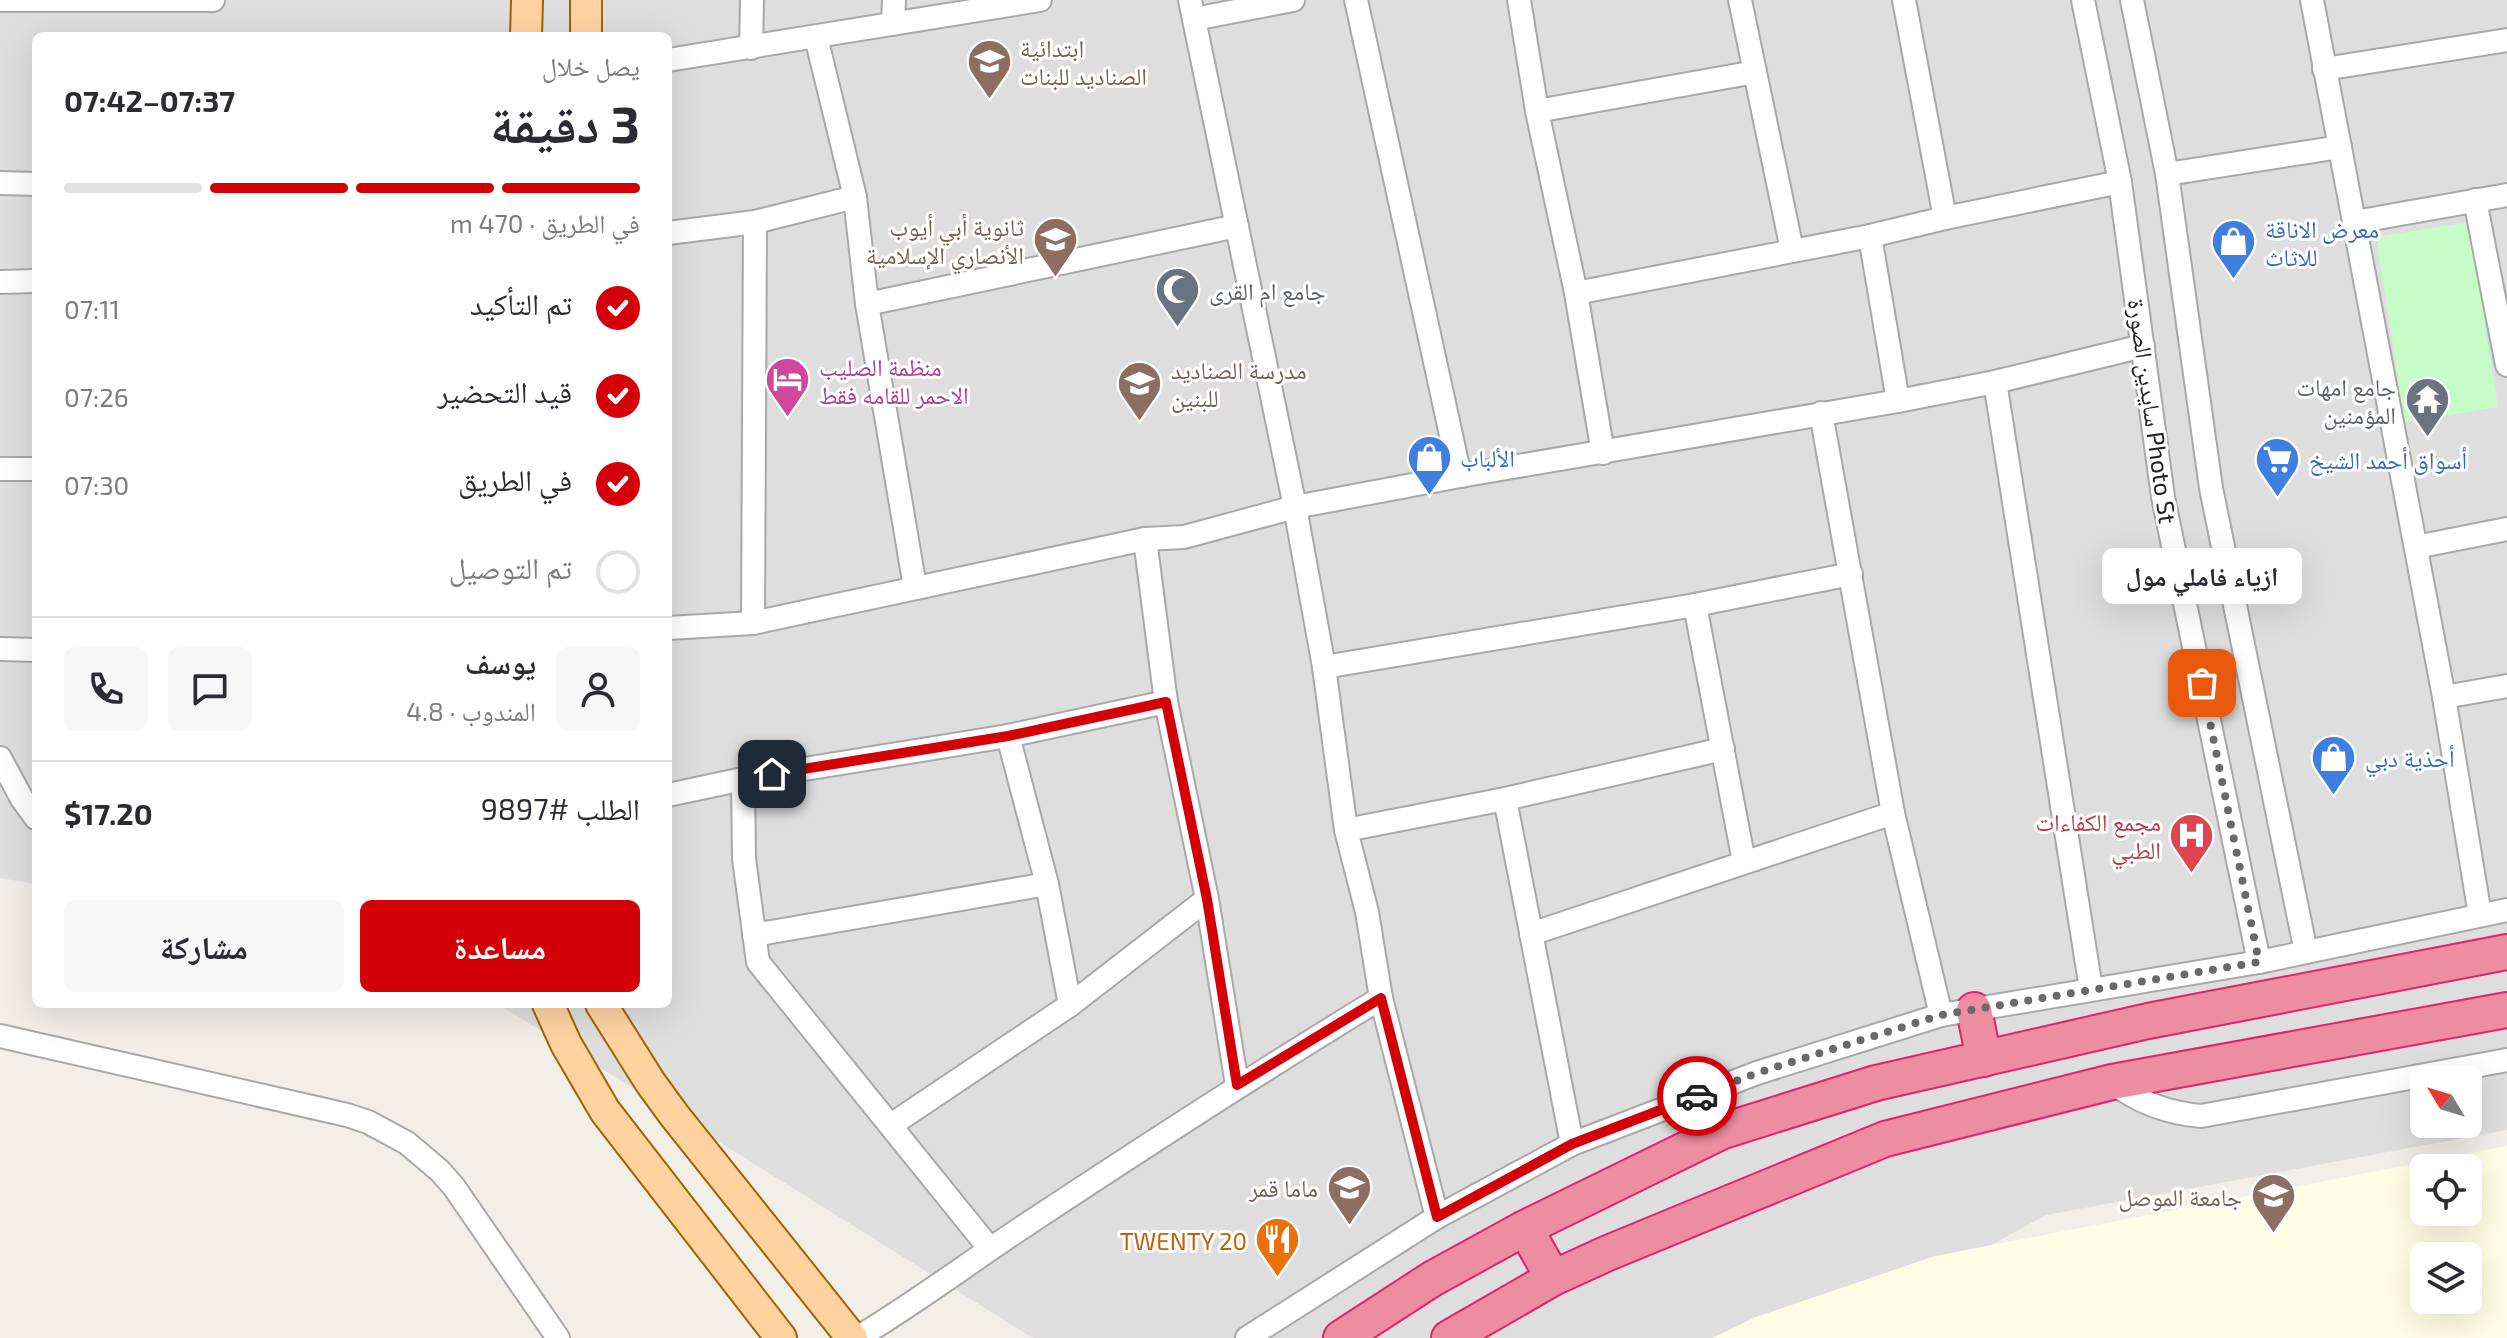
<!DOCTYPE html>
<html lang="ar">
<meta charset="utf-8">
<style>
body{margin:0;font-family:"Exo 2","Noto Naskh Arabic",sans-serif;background:#f7f7f7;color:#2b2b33;direction:rtl;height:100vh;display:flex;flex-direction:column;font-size:30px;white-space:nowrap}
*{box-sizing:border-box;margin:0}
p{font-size:26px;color:#7c7c81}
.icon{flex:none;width:44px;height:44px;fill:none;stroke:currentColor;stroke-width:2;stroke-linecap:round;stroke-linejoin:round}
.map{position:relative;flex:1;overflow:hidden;direction:ltr}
.sheet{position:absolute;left:32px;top:32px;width:640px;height:976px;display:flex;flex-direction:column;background:#fff;border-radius:12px;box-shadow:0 8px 32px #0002;direction:rtl}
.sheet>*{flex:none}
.needle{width:52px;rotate:308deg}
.buttons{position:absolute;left:2410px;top:1066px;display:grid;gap:16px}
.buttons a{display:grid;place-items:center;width:72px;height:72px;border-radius:12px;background:#fff;box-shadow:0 8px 32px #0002;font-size:40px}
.pin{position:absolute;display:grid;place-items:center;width:68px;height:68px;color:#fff;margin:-34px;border-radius:16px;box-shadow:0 4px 12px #0006}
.courier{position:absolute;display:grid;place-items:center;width:80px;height:80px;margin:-40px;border:6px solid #d30008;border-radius:50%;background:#fff;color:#222;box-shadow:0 2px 10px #0007}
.bubble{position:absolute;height:56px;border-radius:12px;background:#fff;box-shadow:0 8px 32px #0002;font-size:26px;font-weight:700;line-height:56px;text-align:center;direction:rtl}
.summary em{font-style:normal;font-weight:700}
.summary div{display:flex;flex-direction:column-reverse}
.summary{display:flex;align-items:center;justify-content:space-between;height:136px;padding:0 32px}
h1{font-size:52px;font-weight:700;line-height:60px}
.bar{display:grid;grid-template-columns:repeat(4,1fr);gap:12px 8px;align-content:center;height:96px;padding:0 32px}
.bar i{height:10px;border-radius:6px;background:#e1e1e2}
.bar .current{background:#d30008}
.bar p{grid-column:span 4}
.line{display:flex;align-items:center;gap:20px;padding:0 32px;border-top:2px solid #e1e1e2}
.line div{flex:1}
.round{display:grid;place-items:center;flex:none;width:84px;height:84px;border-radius:12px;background:#f7f7f7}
ol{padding:0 32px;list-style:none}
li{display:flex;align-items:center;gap:24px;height:88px}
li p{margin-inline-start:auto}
li .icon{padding:8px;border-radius:50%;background:#d30008;color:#fff;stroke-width:4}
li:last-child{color:#7c7c81}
li i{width:44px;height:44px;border:4px solid #e1e1e2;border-radius:50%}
.cta{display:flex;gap:16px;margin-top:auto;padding:16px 32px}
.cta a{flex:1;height:92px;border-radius:12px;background:#d30008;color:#fff;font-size:32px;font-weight:700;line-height:92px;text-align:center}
.cta a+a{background:#f7f7f7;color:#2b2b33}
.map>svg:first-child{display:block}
</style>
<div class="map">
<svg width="2507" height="1338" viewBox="0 0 2507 1338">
<rect width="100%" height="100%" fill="#f2eee8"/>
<path fill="#dfdede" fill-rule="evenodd" d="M 0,0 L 2507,0 L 2507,1130 L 2046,1215 L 1821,1338 L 1033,1338 L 498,1004 L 668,1004 L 668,36 L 36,36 L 36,884 L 0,878 ZM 2424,1080 L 2468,1080 L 2468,1124 L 2424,1124 Z"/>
<path fill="#fffee4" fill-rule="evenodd" d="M 2507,1146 L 2507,1338 L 1712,1338 L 1756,1317 L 1935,1256 ZM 2424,1168 L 2468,1168 L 2468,1212 L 2424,1212 ZM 2424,1256 L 2468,1256 L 2468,1300 L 2424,1300 Z"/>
<path fill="#c5fcc7" d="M 2469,222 L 2498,407 L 2405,422 L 2376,237 Z"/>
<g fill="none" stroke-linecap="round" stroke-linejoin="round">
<defs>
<g id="minor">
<path d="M 0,0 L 213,0"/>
<path d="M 1190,0 L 1295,507 L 1324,667 L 1346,830 L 1367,912 L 1381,998 L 1437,1217"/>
<path d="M 1356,0 L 1460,476"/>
<path d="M 1519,0 L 1537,111 L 1576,293 L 1603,453"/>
<path d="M 1740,0 L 1792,250"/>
<path d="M 1904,0 L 1945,218"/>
<path d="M 2083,0 L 2120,182 L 2163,497 L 2259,962"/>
<path d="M 2132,0 L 2167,174 L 2211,488 L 2306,952"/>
<path d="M 2312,0 L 2444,697 L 2480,915"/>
<path d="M 1194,19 L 1293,0"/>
<path d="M 893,24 L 894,0"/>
<path d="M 816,37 L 855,197 L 867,304 L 915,587"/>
<path d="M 751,48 L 752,0"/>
<path d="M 668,60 L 1040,0"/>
<path d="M 2324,69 L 2507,40"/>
<path d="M 1537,111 L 1755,72"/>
<path d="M 2167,174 L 2340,147"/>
<path d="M 0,183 L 36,184"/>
<path d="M 2475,200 L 2507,365"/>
<path d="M 2355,222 L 2507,195"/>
<path d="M 668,233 L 755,222 L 855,197"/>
<path d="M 1870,236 L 1898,401"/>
<path d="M 0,282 L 36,281"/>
<path d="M 1576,293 L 1870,236 L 1945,218 L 2120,182"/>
<path d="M 867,304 L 1237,226"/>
<path d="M 1995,382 L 2091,989"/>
<path d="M 1821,413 L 1893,813 L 1941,1015"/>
<path d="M 0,469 L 36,469"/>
<path d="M 1145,539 L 1166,702 L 1207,899 L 1237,1085"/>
<path d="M 2416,547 L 2507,529"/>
<path d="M 1695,605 L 1744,862"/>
<path d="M 753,623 L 755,222"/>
<path d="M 668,628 L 753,623 L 1145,539 L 1184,537 L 1295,507 L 1460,476 L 1898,401 L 1995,382 L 2143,346"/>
<path d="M 0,649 L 36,650"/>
<path d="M 1324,667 L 1695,605 L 1851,574"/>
<path d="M 2444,697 L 2507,686"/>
<path d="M 1008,736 L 1047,884 L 1070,1005"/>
<path d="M 0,758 L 22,799 L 36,818"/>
<path d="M 743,779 L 744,859 L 758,962 L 990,1249"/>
<path d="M 668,795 L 743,779 L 1008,736 L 1166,702"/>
<path d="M 1505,799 L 1572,1144"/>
<path d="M 1346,830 L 1505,799 L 1723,749"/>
<path d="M 1531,934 L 1893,813"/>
<path d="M 754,935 L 1047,884"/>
<path d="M 0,1036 L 347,1115 L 368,1122 L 407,1143 L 440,1171 L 454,1187 L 558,1338"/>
<path d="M 2112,1082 C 2139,1103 2167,1113 2201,1116 L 2507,1060"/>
<path d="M 891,1125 L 1070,1005 L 1207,899"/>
<path d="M 857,1338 C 914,1304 967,1264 1023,1227 C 1141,1149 1259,1072 1381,998"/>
<path d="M 1247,1338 L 1437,1217 L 1572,1144 L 1757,1073 L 1941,1015 L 2259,962 L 2507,910"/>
</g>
<g id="major">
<path d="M 526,36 L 527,0"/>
<path d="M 586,36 L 586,0"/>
<path d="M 548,1004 L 566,1044 L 605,1111 L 781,1338"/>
<path d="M 601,1004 L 650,1082 L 674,1115 L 852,1338"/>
</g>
<g id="highway">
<path d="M 1974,1010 L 1984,1059"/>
<path d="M 1525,1228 L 1553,1278"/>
<path d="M 1341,1338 L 1432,1279 L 1525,1228 L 1723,1131 L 1876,1083 L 2148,1021 L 2507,952"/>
<path d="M 1449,1338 L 1553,1278 L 1608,1253 L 1885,1139 L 2112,1082 L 2507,1010"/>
</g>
</defs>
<use href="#minor" stroke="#a8a8a8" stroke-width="26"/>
<use href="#major" stroke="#9f6400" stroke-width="34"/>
<use href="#highway" stroke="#e4216b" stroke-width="38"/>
<use href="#minor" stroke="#fff" stroke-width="22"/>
<use href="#major" stroke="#ffd2a0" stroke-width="30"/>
<use href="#highway" stroke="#ec8da2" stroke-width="34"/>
</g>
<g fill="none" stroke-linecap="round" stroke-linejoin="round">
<path stroke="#6a6967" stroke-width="8" stroke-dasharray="0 14.4" d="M 1697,1096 L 1757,1073 L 1941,1015 L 2259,962 L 2202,683"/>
<path stroke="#d30008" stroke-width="10" d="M 772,774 L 1008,736 L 1166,702 L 1207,899 L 1237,1085 L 1381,998 L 1437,1217 L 1572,1144 L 1697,1096"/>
</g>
<defs>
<symbol id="school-pin" viewBox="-11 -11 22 30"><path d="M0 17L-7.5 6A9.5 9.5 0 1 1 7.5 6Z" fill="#8d6e63" stroke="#fff"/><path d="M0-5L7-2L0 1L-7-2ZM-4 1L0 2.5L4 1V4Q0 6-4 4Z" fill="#fff"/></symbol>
<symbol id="shop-pin" viewBox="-11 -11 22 30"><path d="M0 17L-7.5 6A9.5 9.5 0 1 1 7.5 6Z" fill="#3f7fe0" stroke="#fff"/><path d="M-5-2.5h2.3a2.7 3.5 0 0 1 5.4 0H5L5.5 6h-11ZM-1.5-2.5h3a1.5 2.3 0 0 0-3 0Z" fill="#fff"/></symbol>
<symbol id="mosque-pin" viewBox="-11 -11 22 30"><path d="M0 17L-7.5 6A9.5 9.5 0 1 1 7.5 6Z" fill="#6b7280" stroke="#fff"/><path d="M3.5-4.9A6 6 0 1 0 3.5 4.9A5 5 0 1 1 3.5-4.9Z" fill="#fff"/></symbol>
<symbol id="hotel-pin" viewBox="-11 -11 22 30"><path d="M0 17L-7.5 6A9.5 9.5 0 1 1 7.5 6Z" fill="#d1479c" stroke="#fff"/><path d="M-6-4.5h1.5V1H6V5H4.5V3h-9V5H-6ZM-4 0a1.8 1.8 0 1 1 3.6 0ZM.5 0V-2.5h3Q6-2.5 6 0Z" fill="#fff"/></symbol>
<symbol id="temple-pin" viewBox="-11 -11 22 30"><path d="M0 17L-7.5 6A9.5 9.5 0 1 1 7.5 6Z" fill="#6b7280" stroke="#fff"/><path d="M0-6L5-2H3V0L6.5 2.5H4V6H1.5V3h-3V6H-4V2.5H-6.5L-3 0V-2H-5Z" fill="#fff"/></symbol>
<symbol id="supermarket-pin" viewBox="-11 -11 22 30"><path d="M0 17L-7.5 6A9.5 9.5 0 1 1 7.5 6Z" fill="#3f7fe0" stroke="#fff"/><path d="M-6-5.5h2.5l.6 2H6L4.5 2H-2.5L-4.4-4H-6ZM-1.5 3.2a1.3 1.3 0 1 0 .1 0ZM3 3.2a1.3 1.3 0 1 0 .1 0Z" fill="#fff"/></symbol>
<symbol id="hospital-pin" viewBox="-11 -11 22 30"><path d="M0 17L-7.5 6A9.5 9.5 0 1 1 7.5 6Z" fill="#e0444e" stroke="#fff"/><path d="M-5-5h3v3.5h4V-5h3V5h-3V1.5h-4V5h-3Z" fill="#fff"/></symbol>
<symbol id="university-pin" viewBox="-11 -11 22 30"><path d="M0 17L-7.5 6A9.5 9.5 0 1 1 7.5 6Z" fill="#8d6e63" stroke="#fff"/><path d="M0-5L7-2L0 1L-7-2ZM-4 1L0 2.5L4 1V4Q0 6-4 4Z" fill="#fff"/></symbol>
<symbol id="restaurant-pin" viewBox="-11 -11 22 30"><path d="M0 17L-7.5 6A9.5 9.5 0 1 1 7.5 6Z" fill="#e8710a" stroke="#fff"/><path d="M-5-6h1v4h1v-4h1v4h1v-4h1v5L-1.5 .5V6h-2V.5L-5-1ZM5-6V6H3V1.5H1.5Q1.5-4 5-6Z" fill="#fff"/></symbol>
</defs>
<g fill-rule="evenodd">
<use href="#school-pin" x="964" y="36" width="51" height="69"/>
<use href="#school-pin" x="1030" y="214" width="51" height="69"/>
<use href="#shop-pin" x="2208" y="216" width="51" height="69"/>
<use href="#mosque-pin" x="1152" y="264" width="51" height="69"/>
<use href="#hotel-pin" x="762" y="354" width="51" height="69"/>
<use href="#school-pin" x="1114" y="358" width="51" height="69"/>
<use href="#temple-pin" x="2402" y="374" width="51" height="69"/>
<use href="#shop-pin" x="1404" y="432" width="51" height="69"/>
<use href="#supermarket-pin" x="2252" y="434" width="51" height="69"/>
<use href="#shop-pin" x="2308" y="732" width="51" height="69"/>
<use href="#hospital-pin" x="2166" y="810" width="51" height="69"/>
<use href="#school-pin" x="1324" y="1162" width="51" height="69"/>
<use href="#university-pin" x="2248" y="1170" width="51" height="69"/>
<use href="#restaurant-pin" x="1252" y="1214" width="51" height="69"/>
</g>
<g text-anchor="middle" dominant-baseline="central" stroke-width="6" stroke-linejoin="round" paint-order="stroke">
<g font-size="24" fill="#785e54" stroke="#fff" text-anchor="end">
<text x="1020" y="47" text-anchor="start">ابتدائية<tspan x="1020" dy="28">الصناديد للبنات</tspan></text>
<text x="1024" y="226">ثانوية أبي أيوب<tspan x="1024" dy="28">الأنصاري الإسلامية</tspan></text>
<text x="1171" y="369" text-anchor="start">مدرسة الصناديد<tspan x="1171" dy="28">للبنين</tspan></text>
<text x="1318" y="1187">ماما قمر</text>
<text x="2242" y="1196">جامعة الموصل</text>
</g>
<g font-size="24" fill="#366cbe" stroke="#fff" text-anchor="start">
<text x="2265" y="228">معرض الاناقة<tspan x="2265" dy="28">للاثاث</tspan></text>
<text x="1460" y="457">الألباب</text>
<text x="2309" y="459">أسواق أحمد الشيخ</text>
<text x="2365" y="757">أحذية دبي</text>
</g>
<g font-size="24" fill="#5b616d" stroke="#fff" text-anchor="start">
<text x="1209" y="290">جامع ام القرى</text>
<text x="2396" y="386" text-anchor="end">جامع امهات<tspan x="2396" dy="28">المؤمنين</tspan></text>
</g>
<g font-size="24" fill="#b23c85" stroke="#fff" text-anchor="start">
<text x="819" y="366">منظمة الصليب<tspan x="819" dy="28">الاحمر للقامه فقط</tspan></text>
</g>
<g font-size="24" fill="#212121" stroke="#fff">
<text transform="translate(2153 411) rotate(82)">سايدين الصورة Photo St</text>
</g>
<g font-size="24" fill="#be3a42" stroke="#fff" text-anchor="end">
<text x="2161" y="821">مجمع الكفاءات<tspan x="2161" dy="28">الطبي</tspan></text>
</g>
<g font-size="24" fill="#c56008" stroke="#fff" text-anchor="end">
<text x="1247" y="1240">TWENTY 20</text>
</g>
</g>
</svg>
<div class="buttons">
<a><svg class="needle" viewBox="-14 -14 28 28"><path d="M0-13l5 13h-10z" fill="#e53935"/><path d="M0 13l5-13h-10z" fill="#7c7c81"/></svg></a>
<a><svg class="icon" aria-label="locate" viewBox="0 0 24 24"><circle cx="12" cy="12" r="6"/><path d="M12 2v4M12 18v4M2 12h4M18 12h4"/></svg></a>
<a><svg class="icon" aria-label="layers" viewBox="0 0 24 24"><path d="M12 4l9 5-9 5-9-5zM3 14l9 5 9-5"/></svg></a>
</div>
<div class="pin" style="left:2202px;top:683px;background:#ea580c"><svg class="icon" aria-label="bag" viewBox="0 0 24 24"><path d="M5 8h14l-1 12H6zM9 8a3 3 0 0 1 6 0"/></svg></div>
<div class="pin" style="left:772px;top:774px;background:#1f2937"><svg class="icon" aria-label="home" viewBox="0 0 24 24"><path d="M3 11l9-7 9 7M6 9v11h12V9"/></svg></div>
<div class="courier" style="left:1697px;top:1096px"><svg class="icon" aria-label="car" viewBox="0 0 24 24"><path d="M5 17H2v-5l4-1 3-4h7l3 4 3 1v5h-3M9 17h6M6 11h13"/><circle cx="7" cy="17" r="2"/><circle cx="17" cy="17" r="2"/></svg></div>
<div class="bubble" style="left:2102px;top:548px;width:200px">ازياء فاملي مول</div>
<section class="sheet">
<div class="summary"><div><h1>3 دقيقة</h1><p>يصل خلال</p></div><em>07:37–07:42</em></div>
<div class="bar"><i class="current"></i><i class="current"></i><i class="current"></i><i></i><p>في الطريق · 470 m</p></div>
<ol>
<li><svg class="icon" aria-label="check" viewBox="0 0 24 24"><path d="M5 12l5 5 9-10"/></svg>تم التأكيد<p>07:11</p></li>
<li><svg class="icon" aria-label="check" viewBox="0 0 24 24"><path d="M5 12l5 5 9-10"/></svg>قيد التحضير<p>07:26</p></li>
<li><svg class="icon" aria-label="check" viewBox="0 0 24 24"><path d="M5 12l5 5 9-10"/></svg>في الطريق<p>07:30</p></li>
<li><i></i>تم التوصيل</li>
</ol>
<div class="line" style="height:144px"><a class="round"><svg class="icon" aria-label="person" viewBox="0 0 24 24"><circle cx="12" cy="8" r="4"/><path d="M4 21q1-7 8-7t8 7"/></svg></a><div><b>يوسف</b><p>المندوب · 4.8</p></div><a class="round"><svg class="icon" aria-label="chat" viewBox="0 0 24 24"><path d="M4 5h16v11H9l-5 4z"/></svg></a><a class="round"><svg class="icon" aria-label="phone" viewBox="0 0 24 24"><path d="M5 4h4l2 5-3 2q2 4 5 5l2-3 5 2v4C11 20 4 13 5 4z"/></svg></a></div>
<div class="line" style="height:104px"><div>الطلب #9897</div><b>$17.20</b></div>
<div class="cta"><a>مساعدة</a><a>مشاركة</a></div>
</section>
</div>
